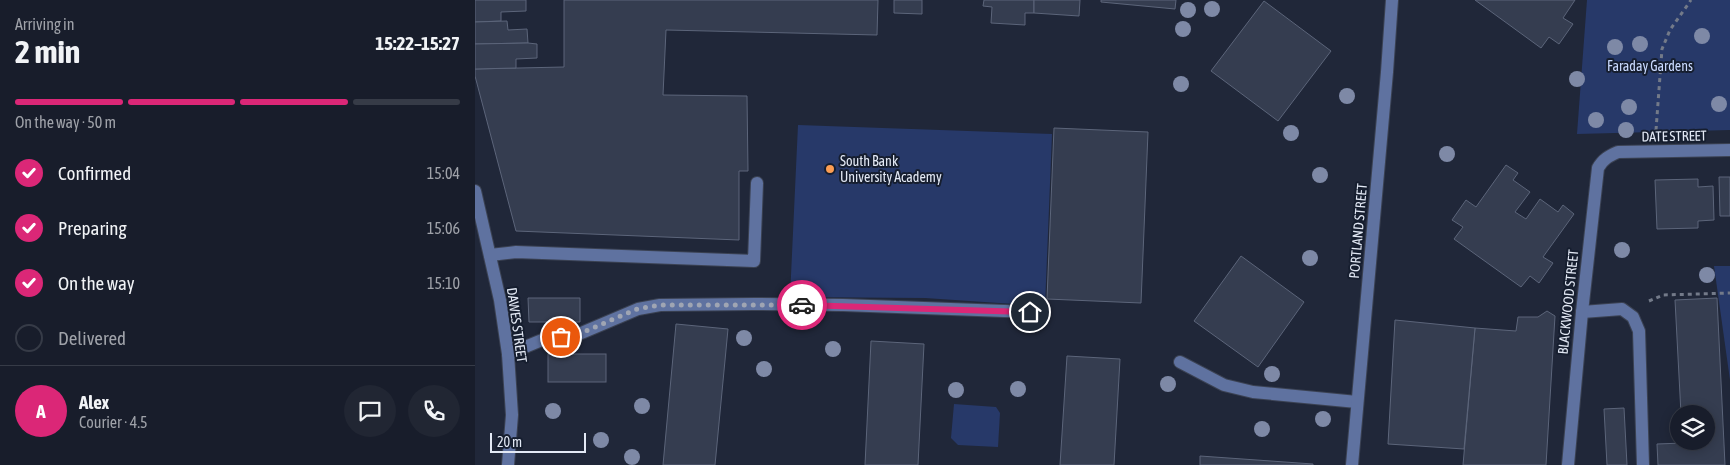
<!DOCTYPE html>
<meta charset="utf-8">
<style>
body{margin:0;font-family:"Asap Condensed",sans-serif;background:#212633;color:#f1f3f6;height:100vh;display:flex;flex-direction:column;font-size:19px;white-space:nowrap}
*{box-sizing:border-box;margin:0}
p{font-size:16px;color:#9fa2a9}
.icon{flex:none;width:28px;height:28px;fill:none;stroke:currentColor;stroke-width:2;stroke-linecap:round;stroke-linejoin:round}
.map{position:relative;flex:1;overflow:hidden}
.sheet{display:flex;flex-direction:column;background:#181d2b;width:475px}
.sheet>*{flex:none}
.buttons{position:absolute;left:1195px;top:405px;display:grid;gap:10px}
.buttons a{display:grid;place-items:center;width:45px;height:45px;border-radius:50%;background:#181d2b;box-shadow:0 2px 12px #0003,0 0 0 1px #363b47;font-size:25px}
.scale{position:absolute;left:15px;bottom:12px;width:96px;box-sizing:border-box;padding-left:5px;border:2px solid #e3e9f5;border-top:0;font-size:14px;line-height:18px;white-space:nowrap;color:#e3e9f5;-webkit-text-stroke:4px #161e2f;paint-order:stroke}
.pin{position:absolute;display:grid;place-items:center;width:42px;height:42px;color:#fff;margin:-21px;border:2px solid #fff;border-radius:50%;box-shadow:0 1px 5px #0007}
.courier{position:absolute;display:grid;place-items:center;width:50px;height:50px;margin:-25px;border:4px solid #db2777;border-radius:50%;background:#fff;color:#222;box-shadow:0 1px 6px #0007}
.overview em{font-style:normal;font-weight:700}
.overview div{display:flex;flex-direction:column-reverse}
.overview{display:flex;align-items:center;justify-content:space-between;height:85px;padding:0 15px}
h1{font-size:32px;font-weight:700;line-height:38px}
.bar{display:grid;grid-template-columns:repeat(4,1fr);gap:8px 5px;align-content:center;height:60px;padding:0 15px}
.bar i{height:6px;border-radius:4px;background:#363b47}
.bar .on{background:#db2777}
.bar p{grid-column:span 4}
.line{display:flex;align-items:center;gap:12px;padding:0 15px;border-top:1px solid #363b47}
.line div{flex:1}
.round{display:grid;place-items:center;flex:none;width:52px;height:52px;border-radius:26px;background:#212633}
ol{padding:0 15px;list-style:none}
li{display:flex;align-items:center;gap:15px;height:55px}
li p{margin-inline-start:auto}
li .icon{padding:5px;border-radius:50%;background:#db2777;color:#fff;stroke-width:4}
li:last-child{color:#9fa2a9}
li i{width:28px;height:28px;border:2px solid #363b47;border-radius:50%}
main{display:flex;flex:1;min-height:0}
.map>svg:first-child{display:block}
</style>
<main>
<section class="sheet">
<div class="overview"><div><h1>2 min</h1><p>Arriving in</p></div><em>15:22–15:27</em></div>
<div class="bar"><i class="on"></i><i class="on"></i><i class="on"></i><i></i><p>On the way · 50 m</p></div>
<ol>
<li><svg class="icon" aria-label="check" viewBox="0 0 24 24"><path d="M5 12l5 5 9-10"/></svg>Confirmed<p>15:04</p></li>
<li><svg class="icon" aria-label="check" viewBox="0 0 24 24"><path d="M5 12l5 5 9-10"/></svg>Preparing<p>15:06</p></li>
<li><svg class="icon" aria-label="check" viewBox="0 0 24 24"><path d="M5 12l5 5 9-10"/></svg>On the way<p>15:10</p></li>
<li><i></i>Delivered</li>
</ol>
<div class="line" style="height:90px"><b class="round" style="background:#db2777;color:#fff">A</b><div><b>Alex</b><p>Courier · 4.5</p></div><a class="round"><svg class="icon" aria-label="chat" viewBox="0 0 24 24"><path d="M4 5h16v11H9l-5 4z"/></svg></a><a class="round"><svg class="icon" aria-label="phone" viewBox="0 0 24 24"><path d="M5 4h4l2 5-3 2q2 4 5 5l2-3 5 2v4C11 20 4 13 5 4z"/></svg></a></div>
</section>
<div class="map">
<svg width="1255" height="465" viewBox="0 0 1255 465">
<rect width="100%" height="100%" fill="#202739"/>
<g fill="#273969">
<path d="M 1112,0 L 1255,0 L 1255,130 L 1102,134 Z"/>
<path d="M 323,125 L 577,134 L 570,306 L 450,298 L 315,297 Z"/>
<path d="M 1239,266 L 1255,266 L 1255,380 Z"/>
<path d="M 479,404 L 521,407 L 525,413 L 523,447 L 483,445 L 476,438 Z"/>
</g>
<g fill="#353d50" stroke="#5c657a">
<path d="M 0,0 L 51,0 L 51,11 L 26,12 L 26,21 L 0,22 Z"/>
<path d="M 89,0 L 403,0 L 402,35 L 191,30 L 188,95 L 272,96 L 273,171 L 264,171 L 264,240 L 41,231 L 0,76 L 0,69 L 89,67 Z"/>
<path d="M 419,0 L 447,0 L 447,14 L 419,13 Z"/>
<path d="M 509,0 L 559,0 L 559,13 L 550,13 L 550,25 L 516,23 L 517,7 L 508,6 Z"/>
<path d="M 559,0 L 605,0 L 604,16 L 559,13 Z"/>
<path d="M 626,0 L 701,0 L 700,9 L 626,2 Z"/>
<path d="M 1000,0 L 1100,0 L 1088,18 L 1098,24 L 1084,44 L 1074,37 L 1066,48 Z"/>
<path d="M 789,1 L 856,51 L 803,121 L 736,71 Z"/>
<path d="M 32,21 L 33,30 L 52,29 L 53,43 L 0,44 L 0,22 Z"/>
<path d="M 53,43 L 62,44 L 62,58 L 41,59 L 41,68 L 0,69 L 0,44 Z"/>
<path d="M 579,128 L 673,132 L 666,303 L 572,299 Z"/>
<path d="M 1031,165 L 1043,173 L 1038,180 L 1055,192 L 1040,212 L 1051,219 L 1065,199 L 1083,212 L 1088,205 L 1099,214 L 1068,257 L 1078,263 L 1064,283 L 1055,276 L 1046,287 L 979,239 L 988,227 L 977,220 L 991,200 L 1001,207 Z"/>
<path d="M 1244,177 L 1255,177 L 1255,216 L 1245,216 Z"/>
<path d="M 1223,179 L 1223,187 L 1238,186 L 1239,220 L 1223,221 L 1223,228 L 1182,229 L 1180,180 Z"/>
<path d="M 766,256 L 829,302 L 783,367 L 719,321 Z"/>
<path d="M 53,298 L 105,298 L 105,322 L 54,322 Z"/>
<path d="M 1242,298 L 1250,465 L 1183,465 L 1182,444 L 1208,443 L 1207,441 L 1231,441 L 1231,414 L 1206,414 L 1200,300 Z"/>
<path d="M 1072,311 L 1080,316 L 1071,465 L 988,465 L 1000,328 L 1041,331 L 1043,317 L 1063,317 Z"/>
<path d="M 920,320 L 1000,328 L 989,449 L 913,444 Z"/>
<path d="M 201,324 L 253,329 L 240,465 L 188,465 Z"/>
<path d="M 396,341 L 449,344 L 443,465 L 390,465 Z"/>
<rect x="73" y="354" width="58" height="28"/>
<path d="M 592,356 L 645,359 L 639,465 L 585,465 Z"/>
<path d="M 1149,408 L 1152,465 L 1132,465 L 1129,409 Z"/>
<path d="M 725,456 L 838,464 L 838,465 L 725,465 Z"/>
</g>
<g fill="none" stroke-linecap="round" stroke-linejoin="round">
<defs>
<g id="minor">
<path d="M 0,191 L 25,300 L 33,354 L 37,415 L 33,465"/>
<path d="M 15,255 L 41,252 L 279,261 L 282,183"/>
<path d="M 1107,312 L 1147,309 L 1158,317 L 1164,331 L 1168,465"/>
<path d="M 33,354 L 67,340 L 104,334 L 163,309 L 185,305 L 278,304 L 368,305 L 555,312"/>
<path d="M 705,362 L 749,385 L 778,392 L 882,402"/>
<path d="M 877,465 L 912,72 L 917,0"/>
<path d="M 1093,465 L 1107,312 L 1123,168 C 1128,159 1134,156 1143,152 L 1255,150"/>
</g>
</defs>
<use href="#minor" stroke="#3b4253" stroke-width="14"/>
<g stroke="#737a89" stroke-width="3" stroke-dasharray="4 4" stroke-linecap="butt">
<path d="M 1181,130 L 1187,49 L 1195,30 L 1216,0"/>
<path d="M 1174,301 L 1188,295 L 1255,293"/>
</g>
<use href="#minor" stroke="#5f72a0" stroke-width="12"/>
</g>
<g fill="#7e89a6">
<circle cx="737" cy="9" r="8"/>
<circle cx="713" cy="10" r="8"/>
<circle cx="708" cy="29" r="8"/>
<circle cx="1227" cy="36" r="8"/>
<circle cx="1165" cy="44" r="8"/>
<circle cx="1140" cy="47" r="8"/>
<circle cx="1102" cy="79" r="8"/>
<circle cx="706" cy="84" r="8"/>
<circle cx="872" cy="96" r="8"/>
<circle cx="1244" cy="104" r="8"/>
<circle cx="1154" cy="107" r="8"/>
<circle cx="1121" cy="120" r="8"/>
<circle cx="1151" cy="130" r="8"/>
<circle cx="816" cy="133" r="8"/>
<circle cx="972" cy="154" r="8"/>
<circle cx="845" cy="175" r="8"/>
<circle cx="1147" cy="250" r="8"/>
<circle cx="835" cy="258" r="8"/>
<circle cx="1232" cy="275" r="8"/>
<circle cx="269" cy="338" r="8"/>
<circle cx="358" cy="349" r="8"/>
<circle cx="289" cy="369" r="8"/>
<circle cx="797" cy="374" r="8"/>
<circle cx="693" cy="384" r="8"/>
<circle cx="543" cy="389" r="8"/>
<circle cx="481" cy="390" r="8"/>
<circle cx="167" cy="406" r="8"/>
<circle cx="78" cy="411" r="8"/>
<circle cx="848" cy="419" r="8"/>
<circle cx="787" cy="429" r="8"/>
<circle cx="126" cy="440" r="8"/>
<circle cx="157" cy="457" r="8"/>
</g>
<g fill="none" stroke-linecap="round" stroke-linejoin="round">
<path stroke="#9fa5b3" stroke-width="5" stroke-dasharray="0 9" d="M 86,337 L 104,334 L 162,309 L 185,305 L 327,305"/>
<path stroke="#db2777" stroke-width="6" d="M 327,305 L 555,312"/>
</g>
<circle fill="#fc9d53" stroke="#161e2f" stroke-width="2" cx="355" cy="169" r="5"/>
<g text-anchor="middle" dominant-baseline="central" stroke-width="4" stroke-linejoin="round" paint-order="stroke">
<g font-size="14" fill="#cadaff" stroke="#161e2f">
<text x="1175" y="66">Faraday Gardens</text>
</g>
<g font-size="14" fill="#e3e9f5" stroke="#161e2f">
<text transform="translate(1199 136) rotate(-1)">DATE STREET</text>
<text transform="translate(883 231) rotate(-85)">PORTLAND STREET</text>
<text transform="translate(1093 302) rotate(-84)">BLACKWOOD STREET</text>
<text transform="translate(42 325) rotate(82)">DAWES STREET</text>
</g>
<g font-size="14" fill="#e3e9f5" stroke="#161e2f" text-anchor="start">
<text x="365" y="161">South Bank<tspan x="365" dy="16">University Academy</tspan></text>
</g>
</g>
</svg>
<div class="buttons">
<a><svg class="icon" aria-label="layers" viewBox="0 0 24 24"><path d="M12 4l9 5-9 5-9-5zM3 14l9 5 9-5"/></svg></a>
</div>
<div class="scale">20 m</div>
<div class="pin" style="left:86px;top:337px;background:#ea580c"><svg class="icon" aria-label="bag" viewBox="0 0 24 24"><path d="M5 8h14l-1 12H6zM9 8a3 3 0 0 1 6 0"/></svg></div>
<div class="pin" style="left:555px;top:312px;background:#1f2937"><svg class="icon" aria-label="home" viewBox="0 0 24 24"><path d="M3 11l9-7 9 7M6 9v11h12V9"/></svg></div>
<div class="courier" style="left:327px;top:305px"><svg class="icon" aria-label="car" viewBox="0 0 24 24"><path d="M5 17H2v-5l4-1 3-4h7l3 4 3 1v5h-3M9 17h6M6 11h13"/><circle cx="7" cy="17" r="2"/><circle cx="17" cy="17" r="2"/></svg></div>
</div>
</main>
